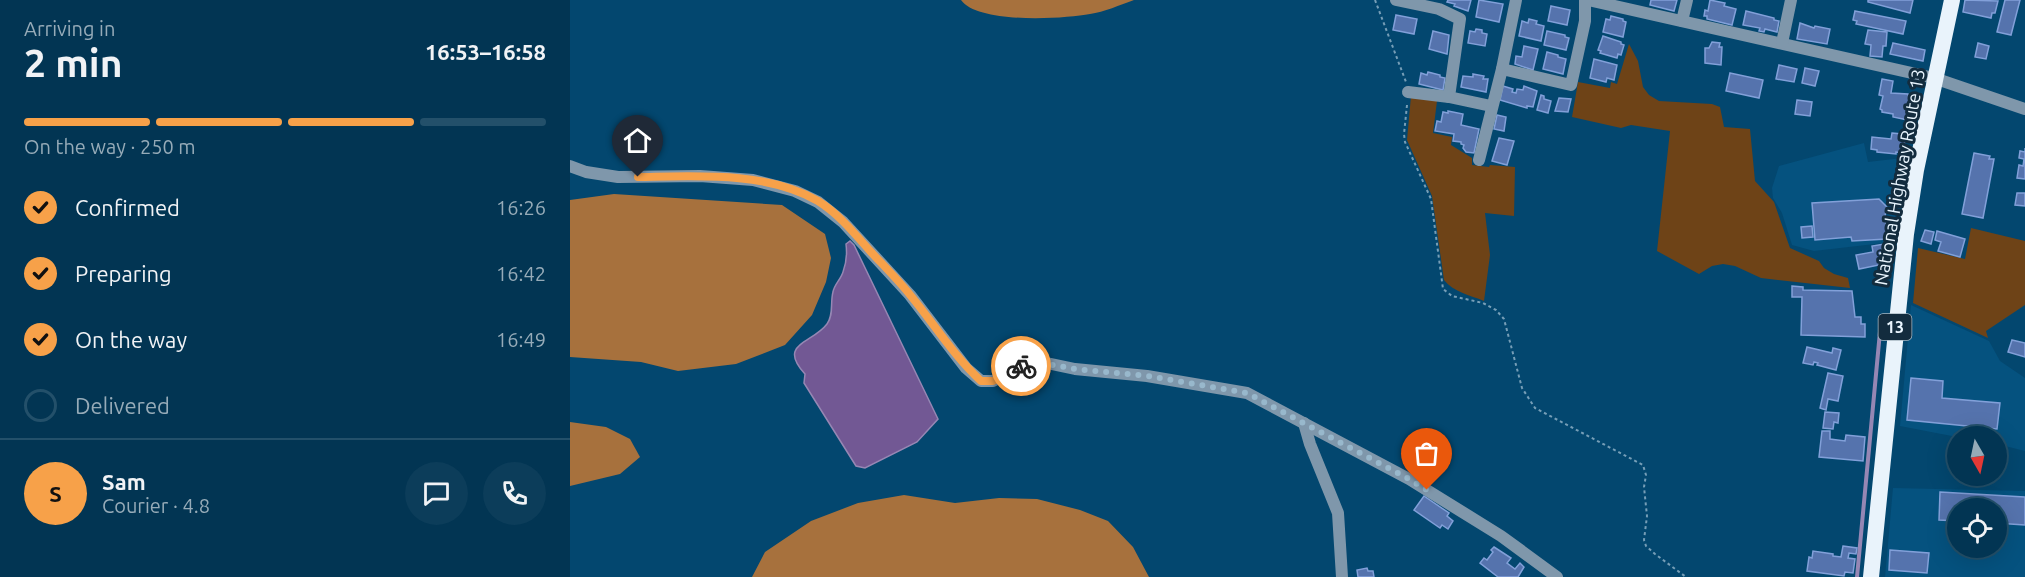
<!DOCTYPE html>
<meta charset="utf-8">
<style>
body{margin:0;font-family:Ubuntu,sans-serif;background:#0c3d5a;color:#f1f3f6;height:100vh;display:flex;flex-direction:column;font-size:22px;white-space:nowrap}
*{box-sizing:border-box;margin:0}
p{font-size:20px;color:#96abb8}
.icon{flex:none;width:33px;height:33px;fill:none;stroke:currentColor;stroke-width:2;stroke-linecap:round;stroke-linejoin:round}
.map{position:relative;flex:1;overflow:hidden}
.drawer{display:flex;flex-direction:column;background:#023553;width:570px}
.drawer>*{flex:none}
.needle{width:39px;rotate:171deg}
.buttons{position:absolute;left:1377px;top:426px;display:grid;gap:12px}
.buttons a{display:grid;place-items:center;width:60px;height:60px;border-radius:50%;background:#023553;box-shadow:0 6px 24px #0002,0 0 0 2px #23506a;font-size:30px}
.pin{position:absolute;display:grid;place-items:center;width:51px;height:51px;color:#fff;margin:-62px -26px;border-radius:50% 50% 50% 0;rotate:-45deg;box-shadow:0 0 6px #0007}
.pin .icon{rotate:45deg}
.courier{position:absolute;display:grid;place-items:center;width:60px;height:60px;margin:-30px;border:4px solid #f7a149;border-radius:50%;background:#fff;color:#222;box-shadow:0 2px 8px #0007}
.headline em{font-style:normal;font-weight:700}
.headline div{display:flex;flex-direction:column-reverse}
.headline{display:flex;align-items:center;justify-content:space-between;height:102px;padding:0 24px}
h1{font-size:39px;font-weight:700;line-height:45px}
.bar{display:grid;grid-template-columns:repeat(4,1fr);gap:9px 6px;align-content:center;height:72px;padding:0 24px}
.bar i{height:8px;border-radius:4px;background:#23506a}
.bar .selected{background:#f7a149}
.bar p{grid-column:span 4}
.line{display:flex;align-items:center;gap:15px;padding:0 24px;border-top:2px solid #23506a}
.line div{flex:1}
.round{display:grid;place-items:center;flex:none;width:63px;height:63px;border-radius:32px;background:#0c3d5a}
ol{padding:0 24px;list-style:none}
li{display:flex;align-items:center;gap:18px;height:66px}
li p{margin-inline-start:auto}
li .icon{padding:6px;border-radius:50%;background:#f7a149;color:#111;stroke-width:4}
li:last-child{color:#96abb8}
li i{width:33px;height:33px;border:3px solid #23506a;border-radius:50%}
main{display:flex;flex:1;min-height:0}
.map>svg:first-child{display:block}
</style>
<main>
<section class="drawer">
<div class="headline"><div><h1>2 min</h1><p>Arriving in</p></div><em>16:53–16:58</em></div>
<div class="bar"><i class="selected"></i><i class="selected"></i><i class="selected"></i><i></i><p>On the way · 250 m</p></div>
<ol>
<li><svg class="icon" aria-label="check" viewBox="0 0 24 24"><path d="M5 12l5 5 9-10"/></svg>Confirmed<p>16:26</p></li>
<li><svg class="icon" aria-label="check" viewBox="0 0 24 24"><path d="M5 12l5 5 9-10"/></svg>Preparing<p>16:42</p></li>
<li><svg class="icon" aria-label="check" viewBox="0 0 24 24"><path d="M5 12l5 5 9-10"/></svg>On the way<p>16:49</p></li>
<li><i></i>Delivered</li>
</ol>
<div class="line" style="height:108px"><b class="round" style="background:#f7a149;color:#111">S</b><div><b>Sam</b><p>Courier · 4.8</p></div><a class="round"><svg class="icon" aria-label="chat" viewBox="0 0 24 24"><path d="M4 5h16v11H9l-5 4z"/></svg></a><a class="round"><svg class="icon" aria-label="phone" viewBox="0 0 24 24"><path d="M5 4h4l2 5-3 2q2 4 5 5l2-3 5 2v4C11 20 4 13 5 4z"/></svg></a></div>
</section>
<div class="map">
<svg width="1455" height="577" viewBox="0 0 1455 577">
<rect width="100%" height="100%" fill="#03476f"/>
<g fill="#05527f" fill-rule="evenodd">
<path d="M 1294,143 L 1298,162 L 1332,158 L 1322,242 L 1244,251 L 1222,245 L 1212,213 L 1203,198 L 1202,188 L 1209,166 Z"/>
<path d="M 1341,305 L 1419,341 L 1430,361 L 1455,378 L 1455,451 L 1427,444 L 1426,436 L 1387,437 L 1330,426 Z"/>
<path d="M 1323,488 L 1455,491 L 1455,577 L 1315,577 ZM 1388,508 L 1426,508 L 1426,548 L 1388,548 Z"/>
</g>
<g fill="#6e4317">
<path d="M 1059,44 L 1068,61 L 1073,87 L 1079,95 L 1089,101 L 1142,104 L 1150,107 L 1154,127 L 1180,129 L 1185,181 L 1204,202 L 1220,248 L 1249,261 L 1254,268 L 1264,274 L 1278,278 L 1280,288 L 1191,278 L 1165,266 L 1153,264 L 1142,266 L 1129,274 L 1087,251 L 1100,131 L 1061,125 L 1051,128 L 1002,117 L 1008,82 L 1040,88 L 1041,82 L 1047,84 Z"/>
<path d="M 841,96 L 867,101 L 863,133 L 882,137 L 881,145 L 902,158 L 902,165 L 919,167 L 920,165 L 945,167 L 944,216 L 915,213 L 920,255 L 914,301 C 900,295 883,292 874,280 L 862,196 L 837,140 Z"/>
<path d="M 1401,228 L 1455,241 L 1455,305 L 1416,331 L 1418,338 L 1343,303 L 1348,248 L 1395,259 Z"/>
</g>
<g fill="#a7713d">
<path d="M 391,0 L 564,0 C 550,5 534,12 520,14 C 493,19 408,24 391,0 Z"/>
<path d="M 44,194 L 212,205 L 255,234 L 261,258 L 256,282 L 242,315 L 215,345 L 166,364 L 108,371 L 71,362 L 0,357 L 0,200 Z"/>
<path d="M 0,422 L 36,427 L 60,439 L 70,457 L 50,474 L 0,486 Z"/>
<path d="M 334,495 L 385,503 L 429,498 L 467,499 L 510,510 L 538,521 L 563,547 L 579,577 L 182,577 L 195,552 L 241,521 L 288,503 Z"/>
</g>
<path fill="#725894" stroke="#9687b4" stroke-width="1.5" d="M 280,241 L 284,245 L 368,419 L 347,442 L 295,468 L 286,466 L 234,383 L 235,374 C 207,343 242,344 257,324 C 264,315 260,302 263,292 C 264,285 271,279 273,272 C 276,264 277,252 276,244 Z"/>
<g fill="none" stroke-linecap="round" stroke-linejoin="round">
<path stroke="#9687b4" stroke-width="4" d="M 1287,577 L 1311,321"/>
</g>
<g fill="#5573ad" stroke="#82a0d9" stroke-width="1.5">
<path d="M 878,0 L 901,0 L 898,11 L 884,6 L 885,4 L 877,2 Z"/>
<path d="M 909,0 L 933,4 L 929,22 L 906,17 Z"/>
<path d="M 1081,0 L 1107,0 L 1104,11 L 1080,5 Z"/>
<path d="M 1140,0 L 1155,3 L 1154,6 L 1166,9 L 1162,25 L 1137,19 L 1137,16 L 1134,16 L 1135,10 L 1138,11 Z"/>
<path d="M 1298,0 L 1343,0 L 1340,13 L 1298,2 Z"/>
<path d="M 1395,0 L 1428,1 L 1425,13 L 1422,13 L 1421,18 L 1393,12 Z"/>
<path d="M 1435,0 L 1450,0 L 1441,35 L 1427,32 Z"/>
<path d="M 981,6 L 1000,10 L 997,25 L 978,21 Z"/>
<path d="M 1176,11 L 1204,18 L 1204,20 L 1209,21 L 1207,32 L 1195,29 L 1194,32 L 1189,31 L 1190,28 L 1173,25 Z"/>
<path d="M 1285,11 L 1336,21 L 1333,34 L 1286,24 L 1287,21 L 1283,20 Z"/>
<path d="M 826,15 L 847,19 L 844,34 L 823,30 Z"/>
<path d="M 1041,16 L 1053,19 L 1053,21 L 1056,22 L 1053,37 L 1033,32 L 1036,19 L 1040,20 Z"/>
<path d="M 959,19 L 967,21 L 966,24 L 974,26 L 971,41 L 949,36 L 952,21 L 958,23 Z"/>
<path d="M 1230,23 L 1244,28 L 1245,26 L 1260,29 L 1257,44 L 1227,39 Z"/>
<path d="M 906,29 L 912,30 L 912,33 L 917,34 L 915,46 L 898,43 L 900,31 L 905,32 Z"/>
<path d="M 1298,30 L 1317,32 L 1316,46 L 1313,46 L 1312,57 L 1300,56 L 1301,45 L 1295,44 Z"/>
<path d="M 863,31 L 879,35 L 877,54 L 859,49 Z"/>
<path d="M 977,31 L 995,35 L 995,37 L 999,38 L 996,50 L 974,45 Z"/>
<path d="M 1033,36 L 1051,42 L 1051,44 L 1054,45 L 1051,55 L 1048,54 L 1047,58 L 1030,53 L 1031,51 L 1028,50 Z"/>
<path d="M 1142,42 L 1150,43 L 1149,47 L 1152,47 L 1151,65 L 1135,63 L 1135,48 L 1139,48 Z"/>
<path d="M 1323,43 L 1355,50 L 1353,61 L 1320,54 Z"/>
<path d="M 1408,43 L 1419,46 L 1416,59 L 1405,57 Z"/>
<path d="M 954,46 L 968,49 L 963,70 L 945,64 L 946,56 L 952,57 Z"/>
<path d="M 977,52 L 988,55 L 988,57 L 996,59 L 993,74 L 973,69 Z"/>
<path d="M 1024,59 L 1047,65 L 1044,80 L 1037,78 L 1036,82 L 1020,78 Z"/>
<path d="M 1209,65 L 1227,69 L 1224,82 L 1206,79 Z"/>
<path d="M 1235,68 L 1249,71 L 1245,86 L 1232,83 Z"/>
<path d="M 858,72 L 870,75 L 870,77 L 875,78 L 873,90 L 849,84 L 851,73 L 857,75 Z"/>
<path d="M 1160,73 L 1193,80 L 1189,98 L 1156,91 Z"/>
<path d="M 903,74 L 914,76 L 913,79 L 918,79 L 916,92 L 891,87 L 893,76 L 903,77 Z"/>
<path d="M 1312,79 L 1323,81 L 1321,93 L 1338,94 L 1339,101 L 1342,102 L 1338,120 L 1323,117 L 1323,114 L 1312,112 L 1312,110 L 1310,109 L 1313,96 L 1309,95 Z"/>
<path d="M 933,86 L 943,89 L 942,92 L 946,93 L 947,89 L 953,90 L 954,86 L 967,91 L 963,107 L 957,106 L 957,108 L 930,100 Z"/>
<path d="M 971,95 L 974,96 L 974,99 L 981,101 L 978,113 L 967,110 Z"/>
<path d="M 989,98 L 1001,99 L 998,112 L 985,111 Z"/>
<path d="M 1227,100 L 1242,102 L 1240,116 L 1225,114 Z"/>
<path d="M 878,111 L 893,114 L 891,125 L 909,129 L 904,153 L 896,152 L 893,148 L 894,145 L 891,144 L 891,142 L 883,141 L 884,134 L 865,131 L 867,121 L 871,122 L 873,112 L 878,113 Z"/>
<path d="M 927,115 L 936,117 L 934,131 L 924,129 Z"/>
<path d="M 1322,133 L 1332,134 L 1331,139 L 1335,140 L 1333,153 L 1326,152 L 1326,154 L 1307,152 L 1307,150 L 1301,149 L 1302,137 L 1321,139 Z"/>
<path d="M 929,138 L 944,141 L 937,165 L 922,161 Z"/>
<path d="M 1455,148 L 1455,179 L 1447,178 L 1449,165 L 1453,166 L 1454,159 L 1449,158 L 1450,151 L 1455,152 Z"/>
<path d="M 1404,153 L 1420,156 L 1419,159 L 1424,159 L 1413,218 L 1392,214 Z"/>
<path d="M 1447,193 L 1455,193 L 1455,206 L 1445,205 Z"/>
<path d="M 1309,199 L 1317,207 L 1315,216 L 1317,239 L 1282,241 L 1281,237 L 1245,240 L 1242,203 Z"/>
<path d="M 1242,226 L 1243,237 L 1232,238 L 1231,227 Z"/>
<path d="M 1355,230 L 1364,232 L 1361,244 L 1351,241 Z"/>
<path d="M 1367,231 L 1395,239 L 1390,257 L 1368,251 L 1371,242 L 1365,240 Z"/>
<path d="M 1314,244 L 1316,258 L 1308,260 L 1309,265 L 1289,269 L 1286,255 L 1303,252 L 1302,246 Z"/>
<path d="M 1222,286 L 1233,287 L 1233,290 L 1282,291 L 1285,317 L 1291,317 L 1291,324 L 1295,324 L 1295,337 L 1231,335 L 1232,297 L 1222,297 Z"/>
<path d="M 1442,340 L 1455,343 L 1455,357 L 1438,352 Z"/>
<path d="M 1237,347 L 1262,353 L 1263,348 L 1271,350 L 1266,370 L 1247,365 L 1248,363 L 1244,362 L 1243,365 L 1233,363 Z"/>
<path d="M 1258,373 L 1273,376 L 1268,401 L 1258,399 L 1256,410 L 1250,408 Z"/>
<path d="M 1341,378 L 1373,381 L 1372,398 L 1430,403 L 1427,429 L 1337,420 Z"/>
<path d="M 1255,412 L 1269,413 L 1268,423 L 1264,422 L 1263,429 L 1253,428 Z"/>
<path d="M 1252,431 L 1260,431 L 1260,439 L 1275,441 L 1276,435 L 1295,437 L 1293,461 L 1249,457 Z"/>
<path d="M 1370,492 L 1455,497 L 1455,525 L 1426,523 L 1426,508 L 1388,508 L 1388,521 L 1369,520 Z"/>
<path d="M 854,496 L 879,513 L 877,516 L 883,521 L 878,529 L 872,525 L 870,528 L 844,510 Z"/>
<path d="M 1273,546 L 1287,548 L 1286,554 L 1279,553 L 1278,558 L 1285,559 L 1283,573 L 1275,572 L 1274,576 L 1237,571 L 1239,557 L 1242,558 L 1243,551 L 1263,554 L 1263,556 L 1271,557 Z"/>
<path d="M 924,547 L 941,558 L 937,563 L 945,569 L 950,563 L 954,567 L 948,577 L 928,577 L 910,563 L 914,558 L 917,560 L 923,552 L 921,550 Z"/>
<path d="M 1320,550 L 1359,553 L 1357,573 L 1319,570 Z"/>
<path d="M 797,568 L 798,571 L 803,571 L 804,577 L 788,577 L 787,570 Z"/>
</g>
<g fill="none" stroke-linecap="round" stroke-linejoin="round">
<g stroke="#769eb7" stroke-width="2" stroke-dasharray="3 3" stroke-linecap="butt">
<path d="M 805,0 L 836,82"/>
<path d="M 837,105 L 834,134 L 835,142 L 861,199 L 873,289 L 882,296 L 913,303 L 926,310 L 934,319 L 952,388 L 965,408 L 1073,465 L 1076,475 L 1074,487 L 1077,516 L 1074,540 L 1076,546 L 1085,554 L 1116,577"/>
</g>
<g stroke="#7f97ab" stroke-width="12">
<path d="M 826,0 L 869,9 L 890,19 L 879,97 L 921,106"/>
<path d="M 1018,0 L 1364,78 L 1455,109"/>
<path d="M 1112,21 L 1117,0"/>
<path d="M 1212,43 L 1221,0"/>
<path d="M 932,69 L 1001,85 L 1015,21 L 1015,0"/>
<path d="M 838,92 L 879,97"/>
<path d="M 909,160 L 932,69 L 946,0"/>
<path d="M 0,166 L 16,172 L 48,177 L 130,176 L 183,180 L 225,191 L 248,202 L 273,222 L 340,295 L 396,368 L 411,381 L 423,381 L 455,364 L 467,361 L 505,369 L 577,376 L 677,393 L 839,479 L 931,536 L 987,577"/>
<path d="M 734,423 L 740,444 L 768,513 L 772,577"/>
</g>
<path stroke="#e9f3fb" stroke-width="16" d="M 1301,577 L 1336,234 L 1346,170 L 1382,0"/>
</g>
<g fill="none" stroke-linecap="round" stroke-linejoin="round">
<path stroke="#98b8cc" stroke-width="6" stroke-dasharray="0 10.8" d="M 451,366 L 467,362 L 505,369 L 578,376 L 677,393 L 839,479 L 857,490"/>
<path stroke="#f7a149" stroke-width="8" d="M 68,177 C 126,176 196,171 248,201 C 269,214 285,234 301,252 C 314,266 329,281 341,296 C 364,324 384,356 411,381 L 423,381 L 451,366"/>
</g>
<g text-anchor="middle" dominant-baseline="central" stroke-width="6" stroke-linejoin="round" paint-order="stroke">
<rect fill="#132c3e" stroke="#a9b9c4" stroke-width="1.5" x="1308.5" y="314" width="33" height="26" rx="4.5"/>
<g font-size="16" font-weight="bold" fill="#e9f5fe">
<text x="1325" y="327">13</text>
</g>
<g font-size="18" fill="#e9f5fe" stroke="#132c3e">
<text transform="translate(1329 177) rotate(-80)">National Highway Route 13</text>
</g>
</g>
</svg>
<div class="buttons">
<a><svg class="needle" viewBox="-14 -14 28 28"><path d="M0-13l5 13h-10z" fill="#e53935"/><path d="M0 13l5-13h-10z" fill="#96abb8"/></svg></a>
<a><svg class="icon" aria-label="locate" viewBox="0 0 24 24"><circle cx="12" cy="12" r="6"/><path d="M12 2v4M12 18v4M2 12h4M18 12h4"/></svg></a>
</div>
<div class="pin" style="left:857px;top:490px;background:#ea580c"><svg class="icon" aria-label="bag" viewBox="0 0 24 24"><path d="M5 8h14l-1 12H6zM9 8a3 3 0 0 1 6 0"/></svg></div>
<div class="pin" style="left:68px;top:177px;background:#1f2937"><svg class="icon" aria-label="home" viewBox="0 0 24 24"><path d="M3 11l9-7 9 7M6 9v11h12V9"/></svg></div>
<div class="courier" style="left:451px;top:366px"><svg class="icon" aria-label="bike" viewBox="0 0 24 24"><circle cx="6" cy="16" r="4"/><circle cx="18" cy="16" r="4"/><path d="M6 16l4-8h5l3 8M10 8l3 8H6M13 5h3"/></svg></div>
</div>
</main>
